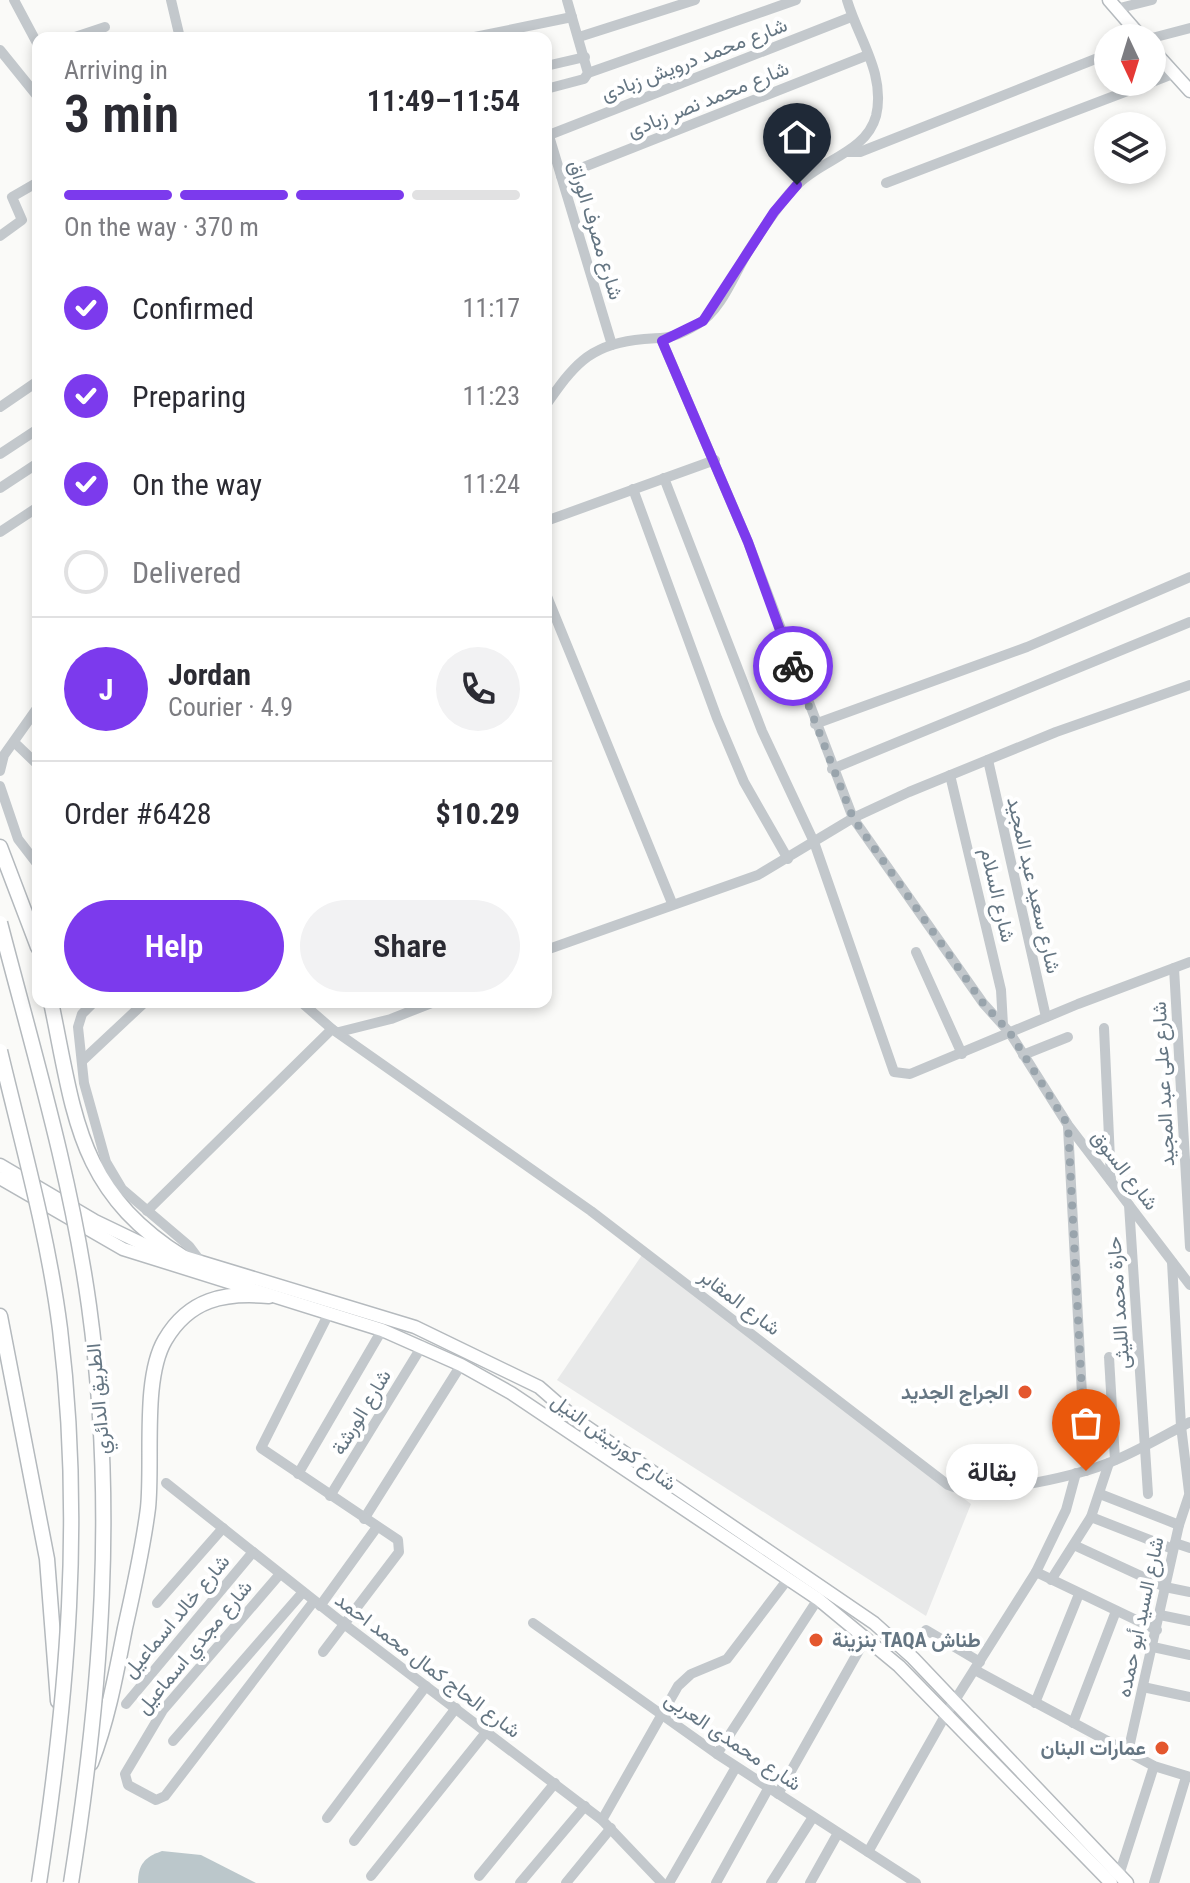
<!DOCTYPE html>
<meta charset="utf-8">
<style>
body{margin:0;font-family:"Roboto Condensed",Vazirmatn,sans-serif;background:#f2f2f3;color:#2b2b33;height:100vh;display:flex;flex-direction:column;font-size:30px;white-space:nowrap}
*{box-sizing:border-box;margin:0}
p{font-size:26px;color:#7c7c81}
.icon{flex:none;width:44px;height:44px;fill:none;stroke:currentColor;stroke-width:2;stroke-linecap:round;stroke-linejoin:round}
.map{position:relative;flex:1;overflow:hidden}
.details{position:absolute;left:32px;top:32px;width:520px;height:976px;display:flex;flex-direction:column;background:#fff;border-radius:16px;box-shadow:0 4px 12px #0003}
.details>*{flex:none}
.needle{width:52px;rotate:176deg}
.buttons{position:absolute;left:1094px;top:24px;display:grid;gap:16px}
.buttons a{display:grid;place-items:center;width:72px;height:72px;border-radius:50%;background:#fff;box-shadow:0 4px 12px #0003;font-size:40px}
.pin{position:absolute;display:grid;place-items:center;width:68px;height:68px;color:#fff;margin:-82px -34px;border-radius:50% 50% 50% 0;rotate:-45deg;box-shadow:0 0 8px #0007}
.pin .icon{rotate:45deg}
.courier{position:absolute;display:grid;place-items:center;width:80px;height:80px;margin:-40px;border:6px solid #7c3aed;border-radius:50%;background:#fff;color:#222;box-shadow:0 2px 10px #0007}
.bubble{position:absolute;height:56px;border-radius:28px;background:#fff;box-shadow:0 4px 12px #0003;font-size:26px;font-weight:600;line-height:56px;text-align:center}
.summary em{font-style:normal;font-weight:600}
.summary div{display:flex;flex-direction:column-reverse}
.summary{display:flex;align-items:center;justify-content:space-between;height:136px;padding:0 32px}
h1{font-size:52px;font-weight:600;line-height:60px}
.bar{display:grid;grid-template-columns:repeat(4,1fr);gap:12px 8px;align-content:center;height:96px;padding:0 32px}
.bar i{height:10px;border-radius:6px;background:#e1e1e2}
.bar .on{background:#7c3aed}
.bar p{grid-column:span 4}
.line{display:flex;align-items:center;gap:20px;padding:0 32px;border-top:2px solid #e1e1e2}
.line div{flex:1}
.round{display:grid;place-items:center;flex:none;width:84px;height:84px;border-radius:42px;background:#f2f2f3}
ol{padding:0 32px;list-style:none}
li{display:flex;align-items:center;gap:24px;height:88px}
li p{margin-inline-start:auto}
li .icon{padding:8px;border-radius:50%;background:#7c3aed;color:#fff;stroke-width:4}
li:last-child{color:#7c7c81}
li i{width:44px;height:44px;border:4px solid #e1e1e2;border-radius:50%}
.cta{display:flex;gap:16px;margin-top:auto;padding:16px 32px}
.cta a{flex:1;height:92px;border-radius:48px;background:#7c3aed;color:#fff;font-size:32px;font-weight:600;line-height:92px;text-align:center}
.cta a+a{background:#f2f2f3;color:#2b2b33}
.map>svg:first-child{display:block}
</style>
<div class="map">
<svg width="1190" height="1883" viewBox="0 0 1190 1883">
<rect width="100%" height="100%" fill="#fafaf8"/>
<path fill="#e8e9e9" d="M 644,1252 L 971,1504 L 926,1616 L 557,1380 Z"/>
<path fill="#bbc7cb" d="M 162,1851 L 201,1855 L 256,1883 L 138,1883 C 138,1864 145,1857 162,1851 Z"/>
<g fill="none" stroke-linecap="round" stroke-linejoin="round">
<defs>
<g id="major">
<path d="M 1109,0 L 1142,38"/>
<path d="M 1152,49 L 1190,91"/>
<path d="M 0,1165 L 95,1221 L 145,1245 L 415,1327 L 539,1387 L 578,1421 L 874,1623 L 913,1658 L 1127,1883"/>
<path d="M 0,1178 L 123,1249 L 382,1330 L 461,1365 L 511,1393 L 818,1599 L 899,1666 L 1111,1883"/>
</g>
<g id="highway">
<path d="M 0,847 L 38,947"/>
<path d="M 51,1002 C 75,1116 77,1191 184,1258"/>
<path d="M 0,1316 L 47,1559 L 58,1701"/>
<path d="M 91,1763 C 108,1719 116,1674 125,1628 C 134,1588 143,1548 148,1508 C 153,1461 142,1379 165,1340 C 189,1299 224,1292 269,1296"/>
</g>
</defs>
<use href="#major" stroke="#b5babe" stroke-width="15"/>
<use href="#highway" stroke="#b4b9bd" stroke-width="17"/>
<g stroke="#c3c8cc" stroke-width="10">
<path d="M 14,0 L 38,45"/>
<path d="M 171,0 L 180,38"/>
<path d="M 1116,9 L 1152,0"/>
<path d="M 579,37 L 695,0"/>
<path d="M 72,38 L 105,27"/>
<path d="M 470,38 L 572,17"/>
<path d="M 1152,38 L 1190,28"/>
<path d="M 0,50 L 38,97"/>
<path d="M 546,66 L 585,57"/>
<path d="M 588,73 L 796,0"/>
<path d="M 1152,82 L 1175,73"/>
<path d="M 546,89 L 584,79 L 588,73 L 567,0"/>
<path d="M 546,126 L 612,345"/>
<path d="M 549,135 L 851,17"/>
<path d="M 847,152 L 860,152 L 1108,54"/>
<path d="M 561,176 L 868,55"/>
<path d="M 886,183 L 1151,82"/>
<path d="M 0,236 L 22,220 L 12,197 L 38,182"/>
<path d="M 662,341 L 748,542 L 853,818 L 983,1003 L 1010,1033 L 1068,1125 L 1190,1285"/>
<path d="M 546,405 C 572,368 587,346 635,340 C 666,336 668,342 698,324 C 722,310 735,272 749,250 C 763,228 778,205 796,186 C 820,160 866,153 876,116 C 886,74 858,38 847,0"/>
<path d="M 0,407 L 38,381"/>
<path d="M 0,454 L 38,429"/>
<path d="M 664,478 L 762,731 L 814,842 L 894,1072 L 910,1074 L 1078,1004 L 1190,962"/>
<path d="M 0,488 L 38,463"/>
<path d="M 633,489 L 717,718 L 744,782 L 788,859"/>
<path d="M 546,521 L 715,460"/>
<path d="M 0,532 L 38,507"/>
<path d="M 546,594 L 672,903"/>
<path d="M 815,724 L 1027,647 L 1190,577"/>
<path d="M 15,743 L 38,765"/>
<path d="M 988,760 L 1046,1017"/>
<path d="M 832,769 L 1190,622"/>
<path d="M 0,771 L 4,755 L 38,707"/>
<path d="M 950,775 L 1001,990 L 1003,1025"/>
<path d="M 0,786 L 18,839 L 38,865"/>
<path d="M 546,950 L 758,875 L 853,818 L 909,792 L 1056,732 L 1190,685"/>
<path d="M 916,952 L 962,1054"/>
<path d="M 1174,968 L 1190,1247"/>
<path d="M 94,1002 L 82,1014 L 78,1027 L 84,1083 L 106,1162 L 122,1189 L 189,1246 L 201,1262"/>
<path d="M 301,1002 L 332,1029 L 591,1211 L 948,1485 C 979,1499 1074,1476 1106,1464 C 1135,1453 1163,1436 1190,1422"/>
<path d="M 1104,1028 L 1111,1181"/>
<path d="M 339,1032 L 391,1019 L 434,1002"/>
<path d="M 1023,1055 L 1068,1037"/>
<path d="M 82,1061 L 145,1002"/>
<path d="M 1068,1127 L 1086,1471"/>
<path d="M 1129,1205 L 1148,1494"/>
<path d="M 147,1211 L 332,1029"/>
<path d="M 1172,1262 L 1181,1426 L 1189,1492"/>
<path d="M 1109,1357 L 1115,1460"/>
<path d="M 298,1474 L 382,1330"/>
<path d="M 166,1483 L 344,1624 L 602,1820 L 662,1883"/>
<path d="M 1100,1494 L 1179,1525"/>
<path d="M 330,1496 L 422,1346"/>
<path d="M 1091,1517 L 1173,1549"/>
<path d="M 364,1519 L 461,1365"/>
<path d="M 1175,1543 L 1190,1548"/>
<path d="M 1076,1546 L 1165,1587 L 1190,1592"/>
<path d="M 1036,1572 L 1157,1630"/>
<path d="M 280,1574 L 163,1710 L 125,1774 L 128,1785 L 156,1800 L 165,1796 L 314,1601"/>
<path d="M 1051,1580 L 1091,1517 L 1109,1463"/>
<path d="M 157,1603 L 223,1528"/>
<path d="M 320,1606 L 377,1527"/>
<path d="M 1160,1615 L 1190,1621"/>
<path d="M 533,1623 L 717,1754 L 916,1883"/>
<path d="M 926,1630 L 980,1662"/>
<path d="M 1153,1647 L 1190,1655"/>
<path d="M 323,1652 L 399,1552 L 398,1540 L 261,1448 L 329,1313"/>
<path d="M 975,1670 L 1154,1766 L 1190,1777"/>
<path d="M 1143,1687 L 1190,1697"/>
<path d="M 1035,1703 L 1079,1594"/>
<path d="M 126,1704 L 253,1552"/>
<path d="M 1073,1723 L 1116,1611"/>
<path d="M 173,1741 L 303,1592"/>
<path d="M 1128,1752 L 1179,1525 L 1190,1492"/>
<path d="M 717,1754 L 818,1599"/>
<path d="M 778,1794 L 866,1638"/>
<path d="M 327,1818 L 426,1686"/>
<path d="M 602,1820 L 678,1686 L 691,1674 L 727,1659 L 788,1579"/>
<path d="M 354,1841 L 456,1708"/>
<path d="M 868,1852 L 945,1716 L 1036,1572 L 1066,1510 L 1076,1473"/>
<path d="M 1119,1875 L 1154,1766"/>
<path d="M 371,1876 L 487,1731"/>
<path d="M 479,1876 L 555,1783"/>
<path d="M 520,1883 L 585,1806"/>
<path d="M 566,1883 L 611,1828"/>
<path d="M 669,1883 L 736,1767"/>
<path d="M 716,1883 L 768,1789"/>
<path d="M 771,1883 L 813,1817"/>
<path d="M 810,1883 L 838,1833"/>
<path d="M 1154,1883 L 1186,1777"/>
</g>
<use href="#major" stroke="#fff" stroke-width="12"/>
<use href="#highway" stroke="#fff" stroke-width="14"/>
<defs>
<g id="highway-bridge">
<path d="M 0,923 C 33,1050 71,1176 89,1306 C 116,1502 102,1688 71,1883"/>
<path d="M 0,1051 C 22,1143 48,1235 60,1329 C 83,1518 68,1695 39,1883"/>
</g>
</defs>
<use href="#highway-bridge" stroke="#b4b9bd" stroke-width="17" stroke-linecap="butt"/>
<use href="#highway-bridge" stroke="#fff" stroke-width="14"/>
</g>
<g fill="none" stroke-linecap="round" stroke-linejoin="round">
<path stroke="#99a4ac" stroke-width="8" stroke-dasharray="0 14.4" d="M 793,666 L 853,818 L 983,1003 L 1010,1033 L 1068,1125 L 1086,1471"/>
<path stroke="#7c3aed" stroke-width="10" d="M 793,666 L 748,542 L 662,341 L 703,321 L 774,212 L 797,185"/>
</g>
<g fill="#e4572e" stroke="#fff" stroke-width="3">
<circle cx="1025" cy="1392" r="8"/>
<circle cx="816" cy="1640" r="8"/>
<circle cx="1162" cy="1748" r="8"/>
</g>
<g text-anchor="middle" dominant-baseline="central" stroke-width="8" stroke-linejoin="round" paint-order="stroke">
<g font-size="20" fill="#657683" stroke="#fff">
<text transform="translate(694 59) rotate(-21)">شارع محمد درويش زبادى</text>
<text transform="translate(708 99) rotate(-22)">شارع محمد نصر زبادى</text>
<text transform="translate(596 230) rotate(73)">شارع مصرف الوراق</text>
<text transform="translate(1034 885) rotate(77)">شارع سعيد عبد المجيد</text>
<text transform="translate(998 895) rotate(77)">شارع السلام</text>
<text transform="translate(1163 1084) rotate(-93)">شارع على عبد المجيد</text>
<text transform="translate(1125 1170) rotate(52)">شارع السوق</text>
<text transform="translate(740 1302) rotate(37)">شارع المقابر</text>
<text transform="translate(1118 1303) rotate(-94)">حارة محمد الليثى</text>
<text transform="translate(98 1399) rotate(-95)">الطريق الدائري</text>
<text transform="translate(361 1412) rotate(-59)">شارع الورشة</text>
<text transform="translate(614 1442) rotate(36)">شارع كورنيش النيل</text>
<text transform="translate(176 1616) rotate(-50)">شارع خالد اسماعيل</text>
<text transform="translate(1140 1617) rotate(-78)">شارع السيد أبو حمده</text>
<text transform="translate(194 1647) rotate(-50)">شارع مجدي اسماعيل</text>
<text transform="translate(428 1665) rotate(37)">شارع الحاج كمال محمد احمد</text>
<text transform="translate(733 1741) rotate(34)">شارع محمدى العربى</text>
</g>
<g font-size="20" font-weight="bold" fill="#657683" stroke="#fff" text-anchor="end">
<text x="1009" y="1392">الجراج الجديد</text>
<text x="832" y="1640" text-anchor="start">بنزينة TAQA طناش</text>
<text x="1146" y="1748">عمارات البنان</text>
</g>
</g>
</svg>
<div class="buttons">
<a><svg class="needle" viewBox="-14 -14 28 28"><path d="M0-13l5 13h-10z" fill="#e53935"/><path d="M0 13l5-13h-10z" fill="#7c7c81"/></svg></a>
<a><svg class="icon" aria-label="layers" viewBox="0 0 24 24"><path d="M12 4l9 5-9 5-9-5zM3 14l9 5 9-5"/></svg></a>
</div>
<div class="pin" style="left:1086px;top:1471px;background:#ea580c"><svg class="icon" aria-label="bag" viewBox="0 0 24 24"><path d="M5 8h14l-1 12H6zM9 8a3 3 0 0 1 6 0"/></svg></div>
<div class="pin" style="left:797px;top:185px;background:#1f2937"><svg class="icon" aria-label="home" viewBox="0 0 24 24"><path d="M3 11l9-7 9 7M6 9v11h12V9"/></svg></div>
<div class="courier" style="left:793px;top:666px"><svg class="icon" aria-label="bike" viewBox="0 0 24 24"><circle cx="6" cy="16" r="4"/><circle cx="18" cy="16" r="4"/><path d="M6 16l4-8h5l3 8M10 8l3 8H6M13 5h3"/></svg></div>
<div class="bubble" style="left:946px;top:1444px;width:92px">بقالة</div>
<section class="details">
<div class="summary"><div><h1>3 min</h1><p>Arriving in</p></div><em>11:49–11:54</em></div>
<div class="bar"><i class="on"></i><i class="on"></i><i class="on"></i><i></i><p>On the way · 370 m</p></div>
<ol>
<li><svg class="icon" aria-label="check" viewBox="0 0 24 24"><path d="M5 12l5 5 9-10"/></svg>Confirmed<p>11:17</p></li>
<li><svg class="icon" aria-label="check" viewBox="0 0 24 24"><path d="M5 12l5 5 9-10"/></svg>Preparing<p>11:23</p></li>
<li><svg class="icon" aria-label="check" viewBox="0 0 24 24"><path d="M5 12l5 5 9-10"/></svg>On the way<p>11:24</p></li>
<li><i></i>Delivered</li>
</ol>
<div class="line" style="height:144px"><b class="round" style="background:#7c3aed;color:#fff">J</b><div><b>Jordan</b><p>Courier · 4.9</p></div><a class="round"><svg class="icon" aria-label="phone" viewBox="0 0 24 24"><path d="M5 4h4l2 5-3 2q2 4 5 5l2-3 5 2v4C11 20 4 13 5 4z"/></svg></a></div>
<div class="line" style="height:104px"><div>Order #6428</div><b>$10.29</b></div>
<div class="cta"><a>Help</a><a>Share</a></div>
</section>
</div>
